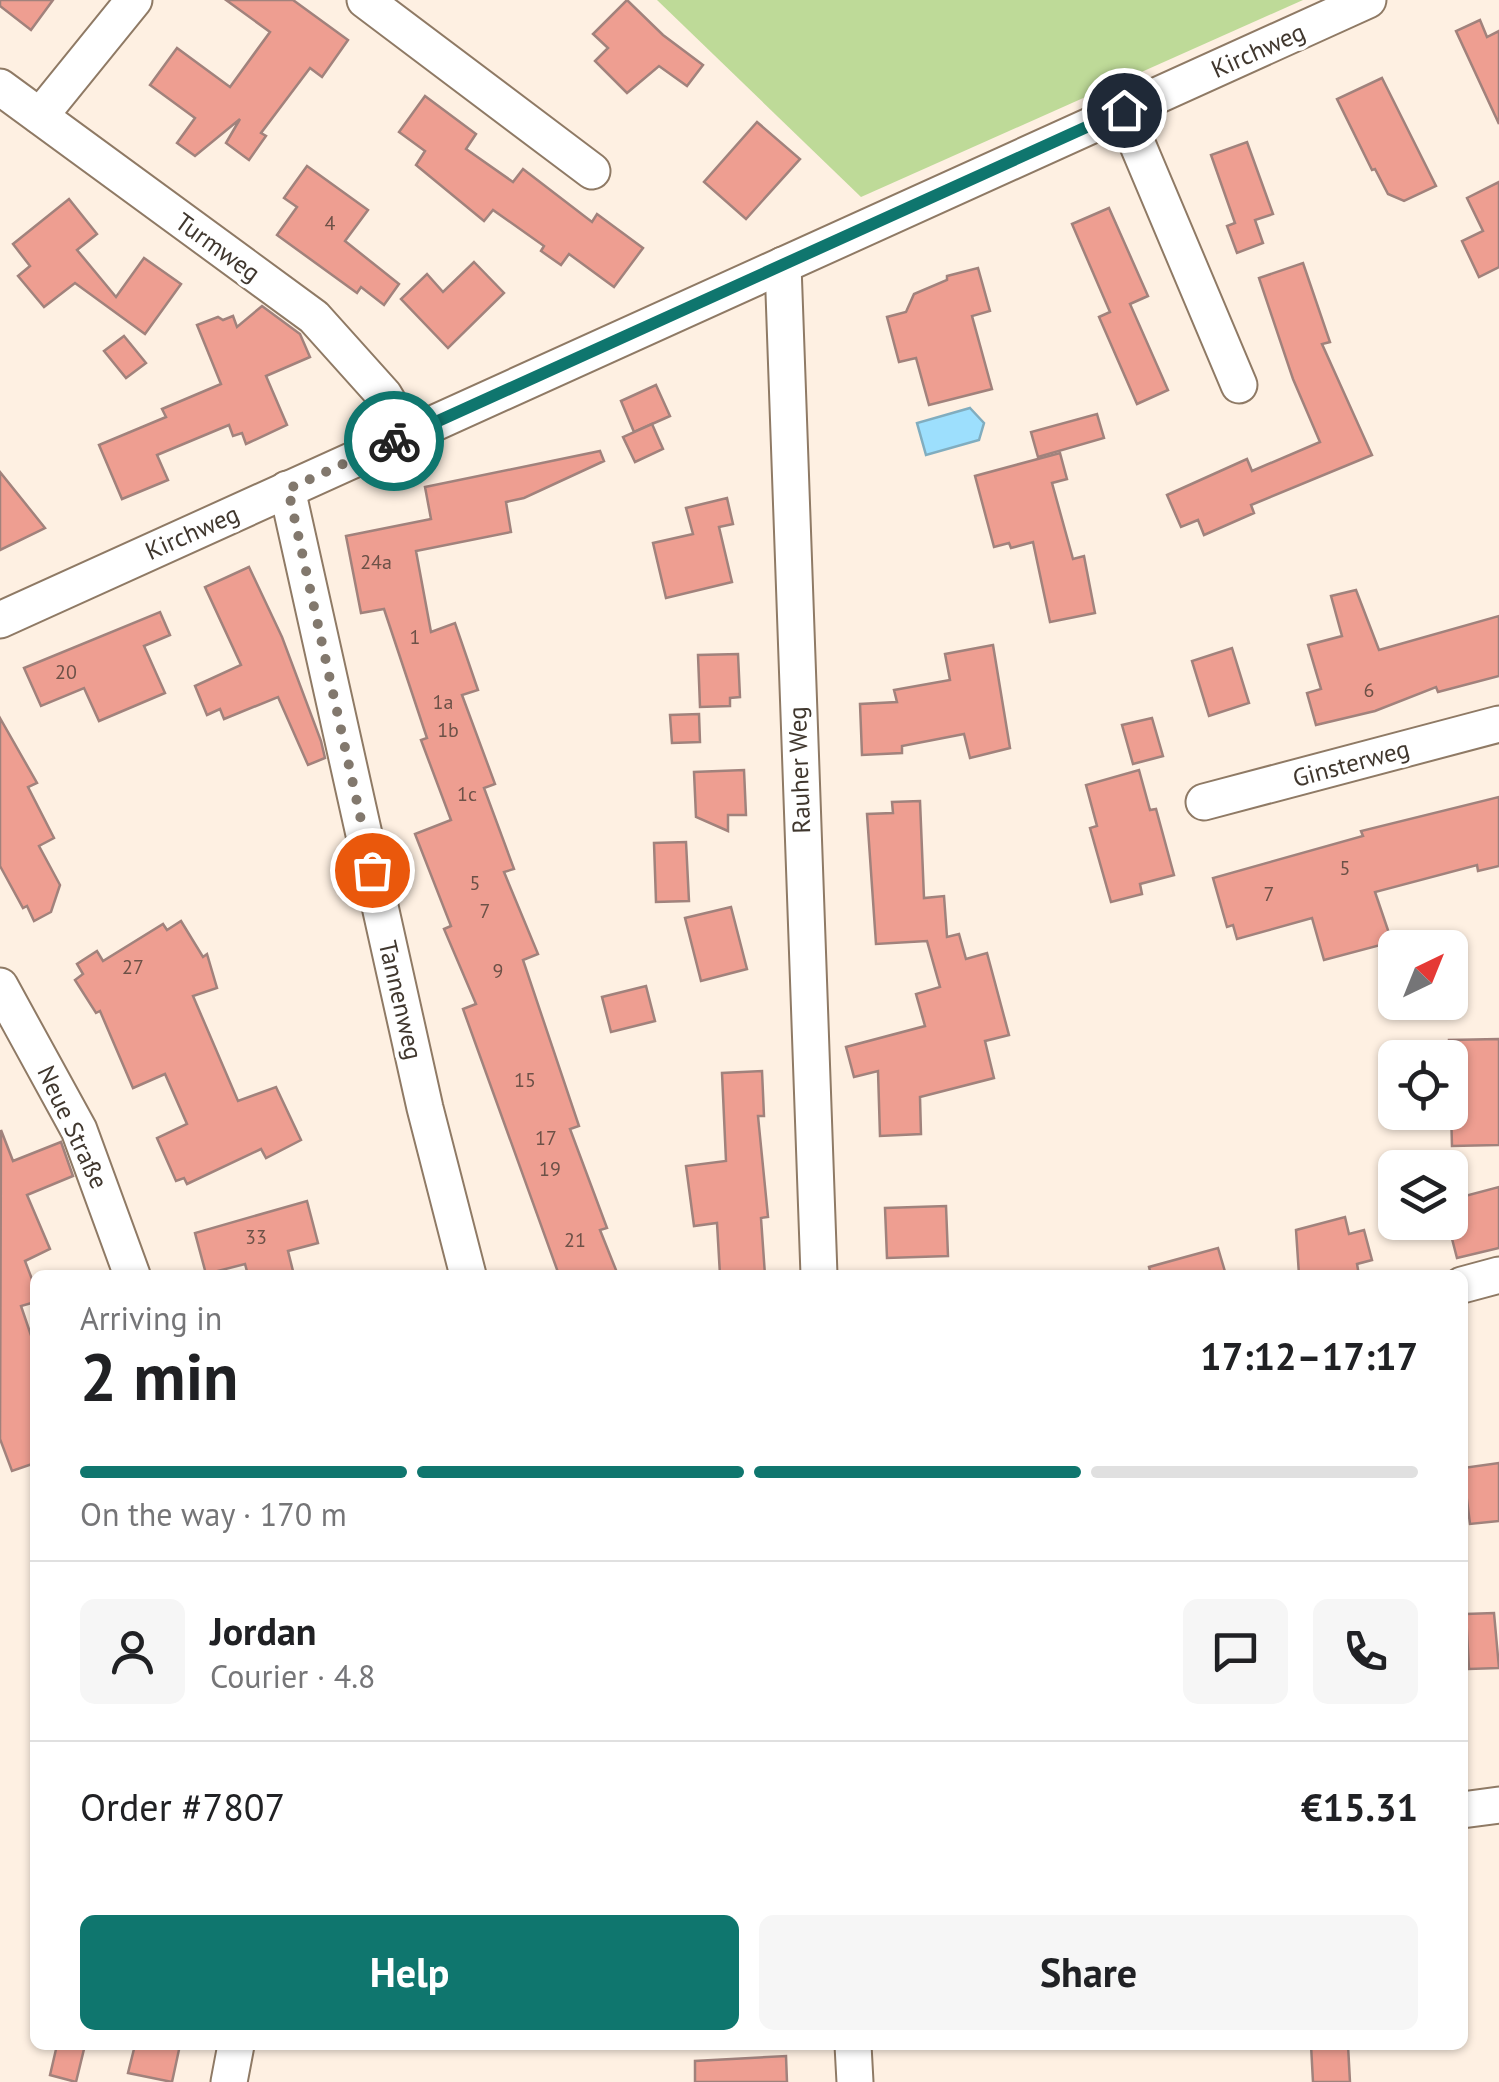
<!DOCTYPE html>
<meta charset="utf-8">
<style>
body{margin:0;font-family:"PT Sans",sans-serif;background:#f6f6f6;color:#202124;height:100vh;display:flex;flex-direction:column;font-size:38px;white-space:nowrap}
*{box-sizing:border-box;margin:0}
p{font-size:32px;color:#757577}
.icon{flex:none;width:55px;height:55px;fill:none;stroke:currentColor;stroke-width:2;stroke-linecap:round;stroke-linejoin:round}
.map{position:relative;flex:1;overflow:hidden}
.drawer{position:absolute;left:30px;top:1270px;width:1438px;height:780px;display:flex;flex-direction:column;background:#fff;border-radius:15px;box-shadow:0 2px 8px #0004}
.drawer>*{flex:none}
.needle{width:65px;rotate:43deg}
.buttons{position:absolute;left:1378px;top:930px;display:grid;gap:20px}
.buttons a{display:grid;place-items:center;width:90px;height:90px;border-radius:15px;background:#fff;box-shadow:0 2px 8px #0004;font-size:50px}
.pin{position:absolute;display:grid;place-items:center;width:85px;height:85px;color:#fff;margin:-42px;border:5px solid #fff;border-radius:50%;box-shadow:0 2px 10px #0007}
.courier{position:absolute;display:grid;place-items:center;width:100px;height:100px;margin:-50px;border:8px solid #0f766e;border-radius:50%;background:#fff;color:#222;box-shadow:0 2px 12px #0007}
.headline em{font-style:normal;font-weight:600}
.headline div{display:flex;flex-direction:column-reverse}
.headline{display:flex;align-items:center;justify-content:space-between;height:170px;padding:0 50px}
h1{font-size:65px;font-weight:600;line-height:75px}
.bar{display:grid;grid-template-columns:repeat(4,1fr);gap:15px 10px;align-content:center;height:120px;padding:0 50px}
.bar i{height:12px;border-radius:8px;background:#e0e0e0}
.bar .current{background:#0f766e}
.bar p{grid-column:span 4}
.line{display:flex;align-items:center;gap:25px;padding:0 50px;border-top:2px solid #e0e0e0}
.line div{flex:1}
.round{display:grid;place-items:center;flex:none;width:105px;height:105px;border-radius:15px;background:#f6f6f6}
.button{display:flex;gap:20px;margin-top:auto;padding:20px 50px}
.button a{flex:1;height:115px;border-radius:15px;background:#0f766e;color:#fff;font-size:40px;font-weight:600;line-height:115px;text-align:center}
.button a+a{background:#f6f6f6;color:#202124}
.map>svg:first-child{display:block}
</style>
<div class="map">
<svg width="1499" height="2082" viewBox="0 0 1499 2082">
<rect width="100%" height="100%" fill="#fef0e2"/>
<path fill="#beda98" d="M 657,0 L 1303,0 L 861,197 Z"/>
<path fill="#9ddffd" stroke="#81adbf" stroke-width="2.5" d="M 970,408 L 984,423 L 979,440 L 926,455 L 917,423 Z"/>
<g fill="#ee9e91" stroke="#a1827c" stroke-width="2.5">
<path d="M 0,0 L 53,0 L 31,30 L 0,6 Z"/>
<path d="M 226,0 L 293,0 L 348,40 L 322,77 L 310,68 L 261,133 L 266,136 L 249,160 L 226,143 L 240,119 L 195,156 L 177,143 L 195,118 L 150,85 L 177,48 L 230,87 L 270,32 Z"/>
<path d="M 627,0 L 663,35 L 703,65 L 687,86 L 659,66 L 627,93 L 595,61 L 608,48 L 593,34 Z"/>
<path d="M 1480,20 L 1487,37 L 1499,31 L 1499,124 L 1456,31 Z"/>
<path d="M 1382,78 L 1436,186 L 1404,201 L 1388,194 L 1375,169 L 1372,170 L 1337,99 Z"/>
<path d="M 425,96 L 476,134 L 466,149 L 513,182 L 523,169 L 592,222 L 597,214 L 643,248 L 614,287 L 569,254 L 561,265 L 541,251 L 544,246 L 493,210 L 484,221 L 416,165 L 425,151 L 399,132 Z"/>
<path d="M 757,122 L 800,159 L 746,219 L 704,182 Z"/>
<path d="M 1247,142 L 1273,214 L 1255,220 L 1263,243 L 1237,253 L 1227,226 L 1235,223 L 1211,155 Z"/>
<path d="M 307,166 L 368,210 L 345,241 L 399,284 L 384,305 L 361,287 L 357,293 L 277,235 L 297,207 L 284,198 Z"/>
<path d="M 1499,182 L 1499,267 L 1479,277 L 1462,241 L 1483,231 L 1467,198 Z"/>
<path d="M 69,199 L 97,234 L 77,250 L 116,297 L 144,258 L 181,284 L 145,334 L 75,283 L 44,307 L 18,276 L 30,266 L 13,244 Z"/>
<path d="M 1109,208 L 1148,296 L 1130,304 L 1168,390 L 1137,404 L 1099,317 L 1110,312 L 1072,224 Z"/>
<path d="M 474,262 L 504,293 L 448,348 L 401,299 L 427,274 L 443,292 Z"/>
<path d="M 1303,263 L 1330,342 L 1322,344 L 1372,455 L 1251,505 L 1254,513 L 1204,535 L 1198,520 L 1181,527 L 1167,495 L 1247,459 L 1252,471 L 1320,442 L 1293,379 L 1259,278 Z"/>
<path d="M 978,268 L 990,311 L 972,316 L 992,389 L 929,405 L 916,358 L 899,362 L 887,317 L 906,312 L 914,294 L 947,280 L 947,276 Z"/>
<path d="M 262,306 L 300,334 L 310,357 L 266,376 L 287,425 L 246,444 L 242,433 L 233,436 L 229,425 L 157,455 L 168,480 L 122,499 L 99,445 L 166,417 L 162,409 L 221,384 L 197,325 L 218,317 L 223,320 L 233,316 L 237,327 Z"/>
<path d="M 124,336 L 146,363 L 126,378 L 104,351 Z"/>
<path d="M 656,385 L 670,416 L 634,432 L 621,401 Z"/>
<path d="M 1097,414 L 1104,438 L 1038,457 L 1031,432 Z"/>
<path d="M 652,424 L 663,449 L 635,462 L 623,437 Z"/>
<path d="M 600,451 L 604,461 L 524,498 L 506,502 L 511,532 L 416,551 L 431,632 L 455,623 L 478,690 L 462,695 L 495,784 L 484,788 L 514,869 L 504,872 L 538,954 L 523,960 L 579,1126 L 570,1129 L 607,1228 L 600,1230 L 618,1275 L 559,1275 L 463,1009 L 476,1004 L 444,929 L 451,926 L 415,834 L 451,820 L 421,740 L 427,738 L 384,609 L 361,613 L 346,536 L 431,519 L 425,487 Z"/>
<path d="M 1060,453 L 1067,479 L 1052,483 L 1073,559 L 1084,556 L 1095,613 L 1050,622 L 1033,542 L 1011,548 L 1009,543 L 994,547 L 975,476 Z"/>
<path d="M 0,472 L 45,528 L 0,550 Z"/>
<path d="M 727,498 L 733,524 L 719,527 L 732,582 L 666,598 L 653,543 L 693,534 L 686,508 Z"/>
<path d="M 249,567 L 282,637 L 321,741 L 325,758 L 308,765 L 278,697 L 224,719 L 220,709 L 207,715 L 195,686 L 241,665 L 205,587 Z"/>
<path d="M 1356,590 L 1379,650 L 1499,616 L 1499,676 L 1438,692 L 1436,687 L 1375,711 L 1316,725 L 1307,693 L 1321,689 L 1308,645 L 1342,636 L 1331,596 Z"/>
<path d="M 160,612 L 170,635 L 144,646 L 165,693 L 99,721 L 84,688 L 41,706 L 24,668 Z"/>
<path d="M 993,645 L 1010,748 L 970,758 L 964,734 L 902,746 L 902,753 L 862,755 L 860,704 L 897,702 L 894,690 L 950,680 L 945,654 Z"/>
<path d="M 1232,648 L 1249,703 L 1209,716 L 1192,661 Z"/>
<path d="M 738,654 L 740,697 L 730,698 L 730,706 L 700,707 L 698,655 Z"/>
<path d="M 699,714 L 700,742 L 672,743 L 670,715 Z"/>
<path d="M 0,718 L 37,783 L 28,787 L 54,838 L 39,846 L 60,885 L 51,912 L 34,921 L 27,906 L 23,908 L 0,866 Z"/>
<path d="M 1152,718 L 1163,756 L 1133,764 L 1122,725 Z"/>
<path d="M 744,770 L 746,815 L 728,815 L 728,831 L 696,817 L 694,772 Z"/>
<path d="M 1139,770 L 1150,810 L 1156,809 L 1174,875 L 1140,884 L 1142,894 L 1111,902 L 1090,828 L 1097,826 L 1086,785 Z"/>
<path d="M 1499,797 L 1499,866 L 1478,871 L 1477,865 L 1375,892 L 1392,942 L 1324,960 L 1312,918 L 1237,939 L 1233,925 L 1227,927 L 1213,878 L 1363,836 L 1361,831 Z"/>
<path d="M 920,801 L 924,898 L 944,896 L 947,937 L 959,934 L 966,959 L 987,953 L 1009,1035 L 985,1041 L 994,1078 L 920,1097 L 921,1134 L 880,1136 L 878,1071 L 854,1077 L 846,1047 L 925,1026 L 916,994 L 940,987 L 927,941 L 876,944 L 867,814 L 893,813 L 892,802 Z"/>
<path d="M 686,842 L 689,901 L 656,902 L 654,843 Z"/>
<path d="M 731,907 L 747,969 L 701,981 L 685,918 Z"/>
<path d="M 181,921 L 203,957 L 207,954 L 217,988 L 193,996 L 238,1101 L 276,1087 L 301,1140 L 266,1158 L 261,1149 L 187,1184 L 184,1178 L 176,1181 L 157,1138 L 187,1124 L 165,1074 L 133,1088 L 100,1011 L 96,1013 L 75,980 L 83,974 L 77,964 L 97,951 L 103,961 L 163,924 L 167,930 Z"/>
<path d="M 646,986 L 655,1021 L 611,1032 L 602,997 Z"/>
<path d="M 1499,1039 L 1499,1145 L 1452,1146 L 1449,1040 Z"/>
<path d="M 762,1071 L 764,1116 L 758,1116 L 768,1217 L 761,1218 L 765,1275 L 720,1275 L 717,1223 L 694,1226 L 686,1166 L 726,1161 L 722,1073 Z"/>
<path d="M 1,1130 L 13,1161 L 61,1142 L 73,1176 L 27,1195 L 50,1249 L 25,1261 L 35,1287 L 35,1302 L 21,1306 L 35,1347 L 35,1463 L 12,1471 L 0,1439 Z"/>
<path d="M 1499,1187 L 1499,1248 L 1457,1258 L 1450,1231 L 1450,1200 Z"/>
<path d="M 307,1201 L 318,1243 L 288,1251 L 294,1275 L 248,1275 L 245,1264 L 206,1274 L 195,1233 Z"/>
<path d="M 946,1206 L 948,1256 L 887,1258 L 885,1208 Z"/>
<path d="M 1345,1217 L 1349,1234 L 1364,1230 L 1372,1260 L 1357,1264 L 1359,1275 L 1299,1275 L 1296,1230 Z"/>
<path d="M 1218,1248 L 1226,1275 L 1151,1275 L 1149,1267 Z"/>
<path d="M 1499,1463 L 1499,1521 L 1470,1524 L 1463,1468 Z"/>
<path d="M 1494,1613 L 1499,1668 L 1469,1669 L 1466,1614 Z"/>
<path d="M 57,2045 L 85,2045 L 76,2082 L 50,2075 Z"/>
<path d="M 135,2045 L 180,2045 L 172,2082 L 128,2073 Z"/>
<path d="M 1311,2045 L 1348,2045 L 1350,2082 L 1313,2082 Z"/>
<path d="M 786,2056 L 787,2082 L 695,2082 L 695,2061 Z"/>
</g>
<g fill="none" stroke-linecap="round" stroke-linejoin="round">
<defs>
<g id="minor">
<path d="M 365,0 L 592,171"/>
<path d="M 0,87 L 314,317 L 384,395 L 408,435"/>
<path d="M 1123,110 L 1239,385"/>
<path d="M 40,116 L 134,0"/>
<path d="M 783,265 L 819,1275"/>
<path d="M 287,489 L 425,1108 L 468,1275"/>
<path d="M 0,620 L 1368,0"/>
<path d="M 1204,802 L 1499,724"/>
<path d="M 0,986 L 79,1130 L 132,1275"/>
<path d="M 1462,1285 L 1499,1275"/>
<path d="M 1462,1810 L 1499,1805"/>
<path d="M 853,2045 L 855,2082"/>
<path d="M 229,2082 L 236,2045"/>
</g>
</defs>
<use href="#minor" stroke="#8f7a65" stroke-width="39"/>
<use href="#minor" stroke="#fff" stroke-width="35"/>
</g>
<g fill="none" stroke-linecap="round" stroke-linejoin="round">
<path stroke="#82786d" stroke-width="10" stroke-dasharray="0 18" d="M 372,870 L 288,489 L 394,441"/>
<path stroke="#0f766e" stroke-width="12" d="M 394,441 L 1124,110"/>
</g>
<g text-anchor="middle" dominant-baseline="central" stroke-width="8" stroke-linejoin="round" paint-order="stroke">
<g font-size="20" fill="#6c5147">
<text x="330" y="223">4</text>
<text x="376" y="562">24a</text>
<text x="415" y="637">1</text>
<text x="66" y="672">20</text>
<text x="1369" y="690">6</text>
<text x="443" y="702">1a</text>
<text x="448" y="730">1b</text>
<text x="467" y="794">1c</text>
<text x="1345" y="868">5</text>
<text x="475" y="883">5</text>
<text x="1269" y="894">7</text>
<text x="485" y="911">7</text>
<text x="133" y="967">27</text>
<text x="498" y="971">9</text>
<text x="525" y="1080">15</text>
<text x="546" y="1138">17</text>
<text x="550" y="1169">19</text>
<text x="256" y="1237">33</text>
<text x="575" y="1240">21</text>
</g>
<g font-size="25" fill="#40372e" stroke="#fff">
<text transform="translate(1258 50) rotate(-24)">Kirchweg</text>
<text transform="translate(218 247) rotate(36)">Turmweg</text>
<text transform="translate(192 532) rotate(-24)">Kirchweg</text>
<text transform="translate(1351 763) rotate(-15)">Ginsterweg</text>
<text transform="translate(799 770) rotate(-92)">Rauher Weg</text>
<text transform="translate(401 1000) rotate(77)">Tannenweg</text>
<text transform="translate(73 1127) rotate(65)">Neue Straße</text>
</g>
</g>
</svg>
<div class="buttons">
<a><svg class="needle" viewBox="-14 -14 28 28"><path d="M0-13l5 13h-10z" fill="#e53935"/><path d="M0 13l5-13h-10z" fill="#757577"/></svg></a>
<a><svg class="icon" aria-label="locate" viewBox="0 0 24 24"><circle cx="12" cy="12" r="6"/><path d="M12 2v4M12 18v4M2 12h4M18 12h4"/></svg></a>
<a><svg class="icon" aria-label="layers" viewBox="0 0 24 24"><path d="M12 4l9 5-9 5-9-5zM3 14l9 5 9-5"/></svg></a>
</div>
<div class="pin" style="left:372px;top:870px;background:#ea580c"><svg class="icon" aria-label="bag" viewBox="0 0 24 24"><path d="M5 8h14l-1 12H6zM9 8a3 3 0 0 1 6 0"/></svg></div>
<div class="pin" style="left:1124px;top:110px;background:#1f2937"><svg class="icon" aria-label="home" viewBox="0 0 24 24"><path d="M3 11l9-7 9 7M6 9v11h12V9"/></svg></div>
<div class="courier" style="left:394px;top:441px"><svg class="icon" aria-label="bike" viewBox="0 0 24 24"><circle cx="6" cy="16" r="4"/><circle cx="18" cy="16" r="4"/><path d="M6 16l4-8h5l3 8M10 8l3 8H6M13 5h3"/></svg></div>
<section class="drawer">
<div class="headline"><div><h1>2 min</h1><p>Arriving in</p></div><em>17:12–17:17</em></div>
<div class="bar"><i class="current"></i><i class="current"></i><i class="current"></i><i></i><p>On the way · 170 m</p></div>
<div class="line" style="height:180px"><a class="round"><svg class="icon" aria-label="person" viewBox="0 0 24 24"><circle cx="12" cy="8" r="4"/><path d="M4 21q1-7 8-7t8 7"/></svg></a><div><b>Jordan</b><p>Courier · 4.8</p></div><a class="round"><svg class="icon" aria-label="chat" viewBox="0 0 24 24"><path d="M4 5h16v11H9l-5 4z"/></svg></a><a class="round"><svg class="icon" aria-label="phone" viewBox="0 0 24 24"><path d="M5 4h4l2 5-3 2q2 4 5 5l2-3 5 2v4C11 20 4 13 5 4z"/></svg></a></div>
<div class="line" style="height:130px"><div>Order #7807</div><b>€15.31</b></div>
<div class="button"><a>Help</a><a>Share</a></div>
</section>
</div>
